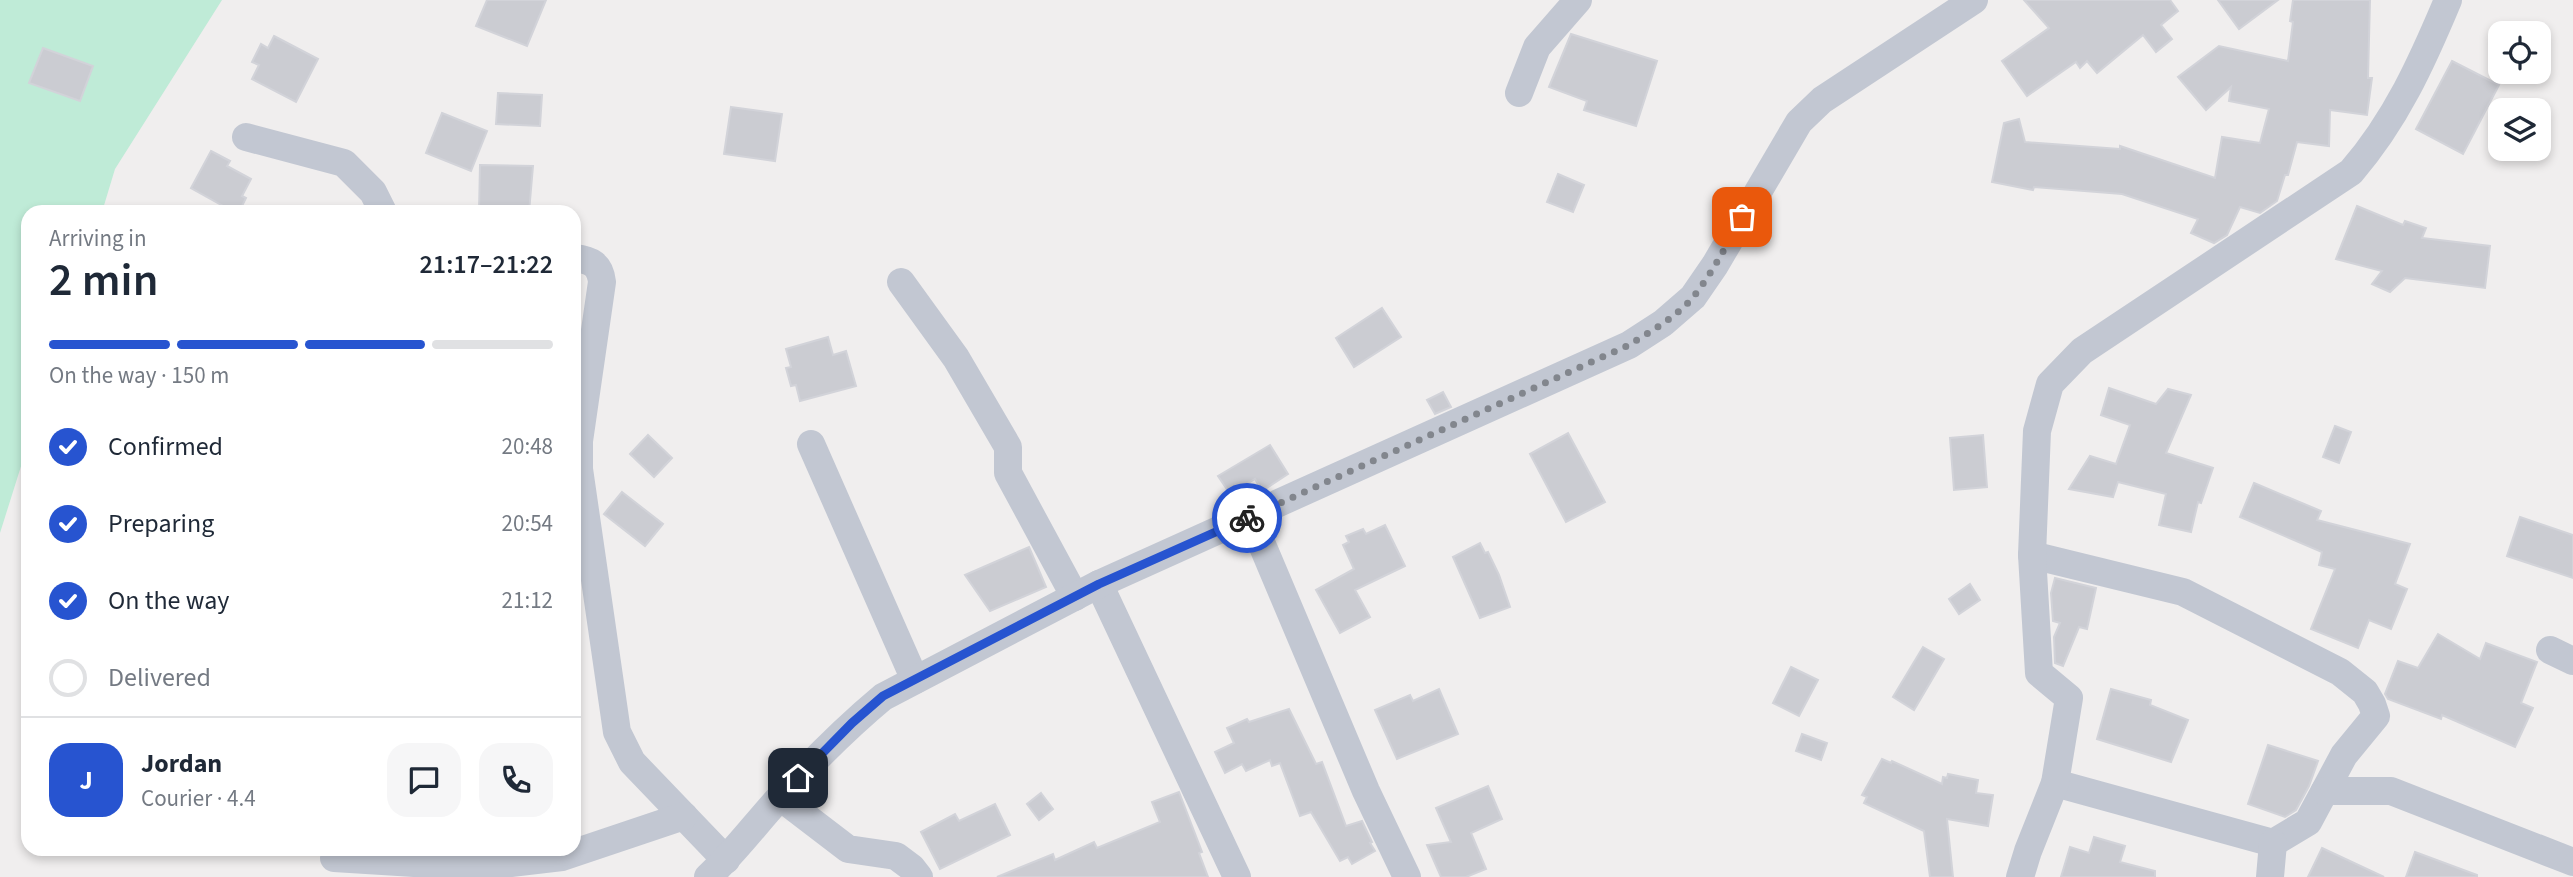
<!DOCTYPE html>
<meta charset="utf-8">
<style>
body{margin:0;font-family:"Source Sans 3",sans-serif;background:#f6f6f7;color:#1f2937;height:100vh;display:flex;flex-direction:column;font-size:26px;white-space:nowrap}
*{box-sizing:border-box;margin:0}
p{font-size:23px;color:#747a83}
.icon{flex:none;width:38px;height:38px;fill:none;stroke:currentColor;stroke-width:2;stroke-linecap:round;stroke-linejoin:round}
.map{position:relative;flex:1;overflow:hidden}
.drawer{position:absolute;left:21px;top:205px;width:560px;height:651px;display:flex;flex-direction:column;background:#fff;border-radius:21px;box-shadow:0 4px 10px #0003}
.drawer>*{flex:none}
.tools{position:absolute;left:2488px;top:21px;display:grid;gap:14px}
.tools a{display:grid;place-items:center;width:63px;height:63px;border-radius:14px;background:#fff;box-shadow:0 4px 10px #0003;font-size:35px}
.pin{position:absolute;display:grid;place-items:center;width:60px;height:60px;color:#fff;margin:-30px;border-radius:14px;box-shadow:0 4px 10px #0006}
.courier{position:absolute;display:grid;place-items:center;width:70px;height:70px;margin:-35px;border:5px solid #2754d0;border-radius:50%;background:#fff;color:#222;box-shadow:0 2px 9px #0007}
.head em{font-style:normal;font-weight:600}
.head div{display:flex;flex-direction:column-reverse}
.head{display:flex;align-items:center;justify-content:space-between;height:119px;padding:0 28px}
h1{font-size:46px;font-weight:600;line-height:52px}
.bar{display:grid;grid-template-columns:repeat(4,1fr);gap:10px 7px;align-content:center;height:84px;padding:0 28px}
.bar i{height:9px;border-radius:5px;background:#e0e1e3}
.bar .active{background:#2754d0}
.bar p{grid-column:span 4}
.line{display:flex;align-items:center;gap:18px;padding:0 28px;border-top:2px solid #e0e1e3}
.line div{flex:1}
.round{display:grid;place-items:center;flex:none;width:74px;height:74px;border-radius:21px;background:#f6f6f7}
ol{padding:0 28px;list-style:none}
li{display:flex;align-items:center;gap:21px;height:77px}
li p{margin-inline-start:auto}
li .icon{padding:7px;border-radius:50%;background:#2754d0;color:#fff;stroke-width:4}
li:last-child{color:#747a83}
li i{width:38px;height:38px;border:4px solid #e0e1e3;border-radius:50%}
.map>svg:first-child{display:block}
</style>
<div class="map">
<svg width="2573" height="877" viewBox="0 0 2573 877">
<rect width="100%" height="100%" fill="#f0eeee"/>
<path fill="#bfebd7" d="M 0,0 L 222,0 L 115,169 L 102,212 L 28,212 L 28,444 L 0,533 Z"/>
<g fill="#cbccd2" stroke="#d2d3d9" stroke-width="2">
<path d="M 487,0 L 546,0 L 527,46 L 476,26 Z"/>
<path d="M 2024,0 L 2170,0 L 2178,11 L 2161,25 L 2172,39 L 2156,52 L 2143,35 L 2097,73 L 2087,61 L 2080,68 L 2076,62 L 2027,96 L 2002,61 L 2049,28 Z"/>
<path d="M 2218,0 L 2278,0 L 2239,29 Z"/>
<path d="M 2293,0 L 2370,0 L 2368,78 L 2372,78 L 2367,115 L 2330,110 L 2329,146 L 2297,142 L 2288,175 L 2285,175 L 2277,201 L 2260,213 L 2240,207 L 2227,235 L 2214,243 L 2191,233 L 2198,219 L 2122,194 L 2034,187 L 2033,190 L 1992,182 L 2004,123 L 2019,119 L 2025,142 L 2120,149 L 2120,146 L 2215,178 L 2222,137 L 2260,143 L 2269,109 L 2229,101 L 2231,87 L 2206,110 L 2178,77 L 2219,46 L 2288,61 L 2293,22 L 2290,21 Z"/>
<path d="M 1571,34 L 1657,61 L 1636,126 L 1584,110 L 1587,101 L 1549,87 Z"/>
<path d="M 274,36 L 318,59 L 296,102 L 252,79 L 259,65 L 252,62 L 261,44 L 268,48 Z"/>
<path d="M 43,48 L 93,66 L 80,101 L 29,83 Z"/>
<path d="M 2452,61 L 2499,85 L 2463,154 L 2416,129 Z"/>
<path d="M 498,93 L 542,95 L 540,126 L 496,124 Z"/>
<path d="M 731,107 L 782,114 L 775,161 L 724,154 Z"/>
<path d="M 442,113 L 487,131 L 471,171 L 426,153 Z"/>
<path d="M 211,151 L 230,161 L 227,166 L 251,179 L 242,196 L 246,198 L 239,212 L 234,212 L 191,188 Z"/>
<path d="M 480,165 L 533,166 L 529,212 L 479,212 Z"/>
<path d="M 1558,174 L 1584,185 L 1573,212 L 1547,202 Z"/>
<path d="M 2357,206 L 2403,225 L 2405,221 L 2426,228 L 2422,238 L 2490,246 L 2485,288 L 2405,278 L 2390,292 L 2372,284 L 2382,271 L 2336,259 Z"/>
<path d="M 1382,308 L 1401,337 L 1354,367 L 1336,338 Z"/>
<path d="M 828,337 L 833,355 L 846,351 L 856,386 L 800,401 L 796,385 L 791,386 L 786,368 L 791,367 L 786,349 Z"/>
<path d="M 2109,388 L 2156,404 L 2168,389 L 2191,395 L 2166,453 L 2213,468 L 2201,503 L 2198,502 L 2191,532 L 2159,525 L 2166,494 L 2118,482 L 2113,497 L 2069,489 L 2090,456 L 2116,464 L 2130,425 L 2101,415 Z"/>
<path d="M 1443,392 L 1451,407 L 1435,414 L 1427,400 Z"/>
<path d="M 2335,426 L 2351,432 L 2339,463 L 2323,457 Z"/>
<path d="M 1568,433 L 1605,502 L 1566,522 L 1530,454 Z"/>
<path d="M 648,435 L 672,458 L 654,477 L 630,454 Z"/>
<path d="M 1983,435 L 1987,487 L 1954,490 L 1950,438 Z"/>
<path d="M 1270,445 L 1288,474 L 1262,491 L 1255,479 L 1230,494 L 1218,476 Z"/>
<path d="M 2254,483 L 2321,511 L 2317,520 L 2410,544 L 2395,584 L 2407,589 L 2391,629 L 2369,620 L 2358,648 L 2311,629 L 2335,569 L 2319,565 L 2322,552 L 2240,517 Z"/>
<path d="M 622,492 L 663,524 L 645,546 L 604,514 Z"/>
<path d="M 2520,517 L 2573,535 L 2573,578 L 2507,556 Z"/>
<path d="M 1385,525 L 1405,566 L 1355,590 L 1370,617 L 1340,633 L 1316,590 L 1354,569 L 1343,545 L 1349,542 L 1346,536 L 1363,529 L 1366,534 Z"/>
<path d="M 1480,543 L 1485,553 L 1488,552 L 1499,575 L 1510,607 L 1480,618 L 1453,557 Z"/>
<path d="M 1029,547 L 1046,587 L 990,611 L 965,575 Z"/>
<path d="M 2055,578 L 2096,588 L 2087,629 L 2079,627 L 2063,666 L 2055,663 L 2054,637 L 2060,623 L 2053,621 L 2051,593 Z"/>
<path d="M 1970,584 L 1980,600 L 1959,614 L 1949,599 Z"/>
<path d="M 2438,634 L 2480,659 L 2486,643 L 2537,662 L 2521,703 L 2533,708 L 2515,747 L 2442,715 L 2441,719 L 2388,699 L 2385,694 L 2398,661 L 2418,668 Z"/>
<path d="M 1923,647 L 1944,659 L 1914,710 L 1893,697 Z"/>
<path d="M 1791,667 L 1818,680 L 1799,716 L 1773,703 Z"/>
<path d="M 1439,689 L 1458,734 L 1397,759 L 1375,710 L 1410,695 L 1413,701 Z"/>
<path d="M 2111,689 L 2151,700 L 2150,705 L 2188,720 L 2171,762 L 2097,739 Z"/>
<path d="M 1289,709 L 1316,764 L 1322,762 L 1346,826 L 1362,821 L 1372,842 L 1370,843 L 1375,851 L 1352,864 L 1348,857 L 1340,861 L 1311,812 L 1300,816 L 1280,763 L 1272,766 L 1270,760 L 1246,771 L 1242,764 L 1225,773 L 1215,752 L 1234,743 L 1227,728 L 1247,719 L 1249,722 Z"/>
<path d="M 1802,734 L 1827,743 L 1821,760 L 1796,751 Z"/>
<path d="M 2268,745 L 2318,761 L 2309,786 L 2296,810 L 2285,817 L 2248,804 Z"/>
<path d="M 1882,759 L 1891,763 L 1892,761 L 1942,784 L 1943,777 L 1947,778 L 1948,774 L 1978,780 L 1976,793 L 1993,795 L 1988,826 L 1947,819 L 1953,877 L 1930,877 L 1924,831 L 1864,803 L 1867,797 L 1862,795 Z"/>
<path d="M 1488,786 L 1502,819 L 1471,833 L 1486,869 L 1466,877 L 1441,877 L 1427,845 L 1451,842 L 1436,808 Z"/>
<path d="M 1179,792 L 1202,852 L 1199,853 L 1208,877 L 997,877 L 1053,854 L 1055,860 L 1094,842 L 1097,848 L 1160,822 L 1152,802 Z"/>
<path d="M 1041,793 L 1053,809 L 1039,820 L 1027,804 Z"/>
<path d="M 995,804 L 1010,835 L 940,869 L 921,832 L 955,814 L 959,821 Z"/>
<path d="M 2094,837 L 2125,846 L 2120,862 L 2155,871 L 2155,877 L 2061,877 L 2070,847 L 2089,853 Z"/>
<path d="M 2322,848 L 2384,877 L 2308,877 Z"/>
<path d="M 2415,852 L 2477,875 L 2477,877 L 2406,877 Z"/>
</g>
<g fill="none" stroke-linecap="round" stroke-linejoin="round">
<g stroke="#c2c7d2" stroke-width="28">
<path d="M 1519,93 L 1537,47 L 1578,0"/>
<path d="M 246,137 L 344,163 L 373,192 L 383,212"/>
<path d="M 574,258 C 591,260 600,264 602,282 L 579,441 L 579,469 L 617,732 L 632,762 L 726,860"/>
<path d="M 901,282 L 956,358 L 1008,447 L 1008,473 L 1075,597"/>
<path d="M 811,444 L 915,680"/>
<path d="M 1250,516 L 1366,791 L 1407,877"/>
<path d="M 2032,555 L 2183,592 L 2340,672 L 2365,692 L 2372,704 L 2376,716 L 2344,755 L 2308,822 L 2273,843 L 2055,783"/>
<path d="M 1099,584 L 1237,877"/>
<path d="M 2550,650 L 2573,661"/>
<path d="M 2325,791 L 2391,791 L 2573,862"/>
<path d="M 780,797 L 848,849 L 896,856 L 912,868 L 919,877"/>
<path d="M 334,858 L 478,867 L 562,857 L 684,816"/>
<path d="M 708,877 C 735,852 756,823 781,796 C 813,761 847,727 883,697 L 1099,584 L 1629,345 L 1663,323 L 1693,297 L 1715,265 L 1799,122 L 1822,100 L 1974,0"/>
<path d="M 2020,877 L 2028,851 L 2055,783 L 2069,698 L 2039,673 L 2032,555 L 2037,431 L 2050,384 L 2082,351 L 2351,172 C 2396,120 2422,62 2448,0"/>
<path d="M 2270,877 L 2273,843"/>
</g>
</g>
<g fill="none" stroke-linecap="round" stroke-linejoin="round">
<path stroke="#82868d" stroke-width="7" stroke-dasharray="0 12.6" d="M 1247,518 L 1629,345 C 1651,331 1677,317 1694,296 C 1713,272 1727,244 1742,217"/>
<path stroke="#2754d0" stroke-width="9" d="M 798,778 L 852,723 L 883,696 L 1099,584 L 1247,518"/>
</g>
</svg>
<div class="tools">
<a><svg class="icon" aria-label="locate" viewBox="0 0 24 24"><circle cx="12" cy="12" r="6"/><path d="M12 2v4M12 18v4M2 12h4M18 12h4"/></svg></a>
<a><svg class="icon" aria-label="layers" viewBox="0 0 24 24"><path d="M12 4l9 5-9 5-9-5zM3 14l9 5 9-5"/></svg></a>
</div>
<div class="pin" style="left:1742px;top:217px;background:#ea580c"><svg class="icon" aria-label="bag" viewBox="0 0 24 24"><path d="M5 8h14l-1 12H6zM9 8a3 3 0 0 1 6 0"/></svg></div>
<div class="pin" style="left:798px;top:778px;background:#1f2937"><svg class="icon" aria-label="home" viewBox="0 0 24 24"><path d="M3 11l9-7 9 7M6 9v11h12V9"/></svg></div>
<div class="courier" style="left:1247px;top:518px"><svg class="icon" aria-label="bike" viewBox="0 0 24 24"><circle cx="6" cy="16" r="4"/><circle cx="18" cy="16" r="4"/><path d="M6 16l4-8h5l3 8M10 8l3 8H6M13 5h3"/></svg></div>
<section class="drawer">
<div class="head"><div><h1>2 min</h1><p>Arriving in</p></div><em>21:17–21:22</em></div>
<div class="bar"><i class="active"></i><i class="active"></i><i class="active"></i><i></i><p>On the way · 150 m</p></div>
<ol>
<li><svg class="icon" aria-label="check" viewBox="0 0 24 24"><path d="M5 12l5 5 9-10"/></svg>Confirmed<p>20:48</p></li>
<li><svg class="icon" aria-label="check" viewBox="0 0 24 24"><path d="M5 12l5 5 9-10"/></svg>Preparing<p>20:54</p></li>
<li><svg class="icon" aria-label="check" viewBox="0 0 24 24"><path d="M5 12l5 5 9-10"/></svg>On the way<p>21:12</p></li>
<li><i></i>Delivered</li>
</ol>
<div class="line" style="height:126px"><b class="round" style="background:#2754d0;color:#fff">J</b><div><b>Jordan</b><p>Courier · 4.4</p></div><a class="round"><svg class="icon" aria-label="chat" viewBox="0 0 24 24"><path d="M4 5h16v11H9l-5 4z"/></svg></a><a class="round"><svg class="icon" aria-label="phone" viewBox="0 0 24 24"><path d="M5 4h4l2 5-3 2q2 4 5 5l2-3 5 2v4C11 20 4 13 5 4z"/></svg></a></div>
</section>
</div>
